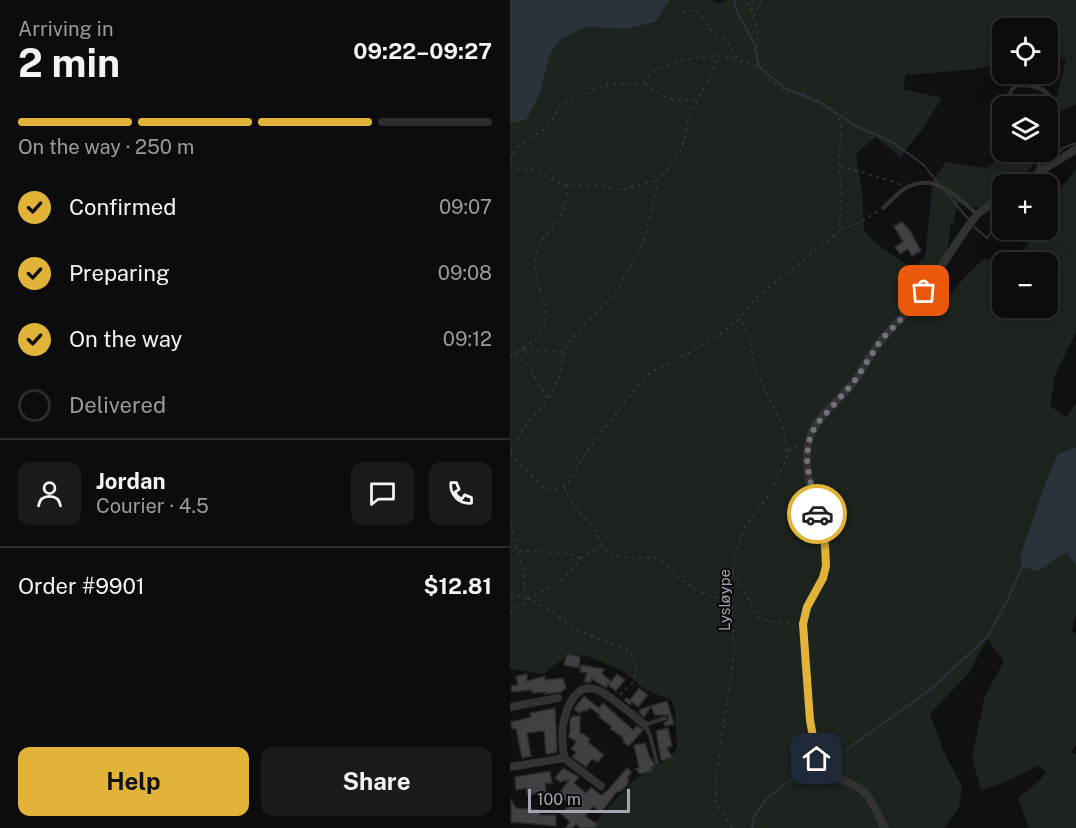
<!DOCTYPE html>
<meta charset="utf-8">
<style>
body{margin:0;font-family:"Public Sans",sans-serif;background:#1a1a1c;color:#f1f3f6;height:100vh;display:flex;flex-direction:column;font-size:22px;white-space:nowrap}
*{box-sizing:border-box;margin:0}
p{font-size:20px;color:#9a9b9e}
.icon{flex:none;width:33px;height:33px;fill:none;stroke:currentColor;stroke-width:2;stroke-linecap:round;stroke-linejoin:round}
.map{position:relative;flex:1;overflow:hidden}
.side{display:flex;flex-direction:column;background:#0c0c0e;width:510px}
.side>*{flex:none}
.buttons{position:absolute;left:482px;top:18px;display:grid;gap:12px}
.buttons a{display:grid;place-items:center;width:66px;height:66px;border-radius:12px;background:#0c0c0e;box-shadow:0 6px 24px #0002,0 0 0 2px #2c2c2e;font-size:30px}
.scale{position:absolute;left:18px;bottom:15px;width:102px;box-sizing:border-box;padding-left:6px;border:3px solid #a3a6b1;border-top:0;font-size:16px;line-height:21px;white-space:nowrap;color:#a3a6b1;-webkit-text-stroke:4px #0c0b0d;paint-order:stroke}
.pin{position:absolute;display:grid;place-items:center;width:51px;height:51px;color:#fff;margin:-26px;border-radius:12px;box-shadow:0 3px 9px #0006}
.courier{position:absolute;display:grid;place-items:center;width:60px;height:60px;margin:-30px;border:4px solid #e1b439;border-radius:50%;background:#fff;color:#222;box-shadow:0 2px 8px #0007}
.headline em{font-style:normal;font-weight:700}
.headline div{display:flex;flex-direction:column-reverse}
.headline{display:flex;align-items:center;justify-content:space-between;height:102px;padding:0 18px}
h1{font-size:39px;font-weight:700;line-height:45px}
.bar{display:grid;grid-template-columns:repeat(4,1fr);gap:9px 6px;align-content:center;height:72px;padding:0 18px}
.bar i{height:8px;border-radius:4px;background:#2c2c2e}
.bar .current{background:#e1b439}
.bar p{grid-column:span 4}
.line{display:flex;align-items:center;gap:15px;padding:0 18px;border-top:2px solid #2c2c2e}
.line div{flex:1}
.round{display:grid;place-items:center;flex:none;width:63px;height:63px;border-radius:12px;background:#1a1a1c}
ol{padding:0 18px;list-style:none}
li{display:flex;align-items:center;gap:18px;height:66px}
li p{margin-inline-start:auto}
li .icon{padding:6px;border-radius:50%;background:#e1b439;color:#111;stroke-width:4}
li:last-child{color:#9a9b9e}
li i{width:33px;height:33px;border:3px solid #2c2c2e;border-radius:50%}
.primary-button{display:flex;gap:12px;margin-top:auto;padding:12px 18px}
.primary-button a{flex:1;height:69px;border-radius:12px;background:#e1b439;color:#111;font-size:24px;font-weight:700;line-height:69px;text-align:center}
.primary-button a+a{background:#1a1a1c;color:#f1f3f6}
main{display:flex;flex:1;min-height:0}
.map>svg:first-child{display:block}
</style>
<main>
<section class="side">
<div class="headline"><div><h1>2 min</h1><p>Arriving in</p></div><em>09:22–09:27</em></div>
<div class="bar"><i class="current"></i><i class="current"></i><i class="current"></i><i></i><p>On the way · 250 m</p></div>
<ol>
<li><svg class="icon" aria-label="check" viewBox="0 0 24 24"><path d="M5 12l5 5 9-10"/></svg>Confirmed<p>09:07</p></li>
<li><svg class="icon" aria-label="check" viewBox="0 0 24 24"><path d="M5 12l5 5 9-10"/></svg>Preparing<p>09:08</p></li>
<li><svg class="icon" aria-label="check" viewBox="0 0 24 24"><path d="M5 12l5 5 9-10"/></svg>On the way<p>09:12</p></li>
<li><i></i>Delivered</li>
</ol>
<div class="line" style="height:108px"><a class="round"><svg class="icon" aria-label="person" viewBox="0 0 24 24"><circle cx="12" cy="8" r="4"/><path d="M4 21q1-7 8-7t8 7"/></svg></a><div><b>Jordan</b><p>Courier · 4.5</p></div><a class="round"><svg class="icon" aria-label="chat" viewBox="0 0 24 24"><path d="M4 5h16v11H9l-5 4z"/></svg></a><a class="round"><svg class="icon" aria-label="phone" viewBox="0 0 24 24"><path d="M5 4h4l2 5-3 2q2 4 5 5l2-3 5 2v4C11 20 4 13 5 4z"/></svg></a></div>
<div class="line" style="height:78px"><div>Order #9901</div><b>$12.81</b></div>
<div class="primary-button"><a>Help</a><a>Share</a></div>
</section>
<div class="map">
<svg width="566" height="828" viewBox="0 0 566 828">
<rect width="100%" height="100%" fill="#101012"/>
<path fill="#1d241e" d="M 160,0 L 202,0 L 209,4 L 216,0 L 566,0 L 566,104 L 552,111 L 546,99 L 556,60 L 546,54 L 537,56 L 537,28 L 492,28 L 492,63 L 466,69 L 396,75 L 393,89 L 432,98 L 411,131 L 390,157 L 366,137 L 346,153 L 352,190 L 354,231 L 368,245 L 402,268 L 415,258 L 423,180 L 436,162 L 475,168 L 499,152 L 535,152 L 506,184 L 492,184 L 492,200 L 490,202 L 468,208 L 448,203 L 443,225 L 441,222 L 437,255 L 408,304 L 428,309 L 453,279 L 473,259 L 507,262 L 492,262 L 492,308 L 537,308 L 537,262 L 507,262 L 527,230 L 537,230 L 537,211 L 547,193 L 566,169 L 566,332 L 545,375 L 540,406 L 556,417 L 566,403 L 566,447 L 548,454 L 536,481 L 524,519 L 556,552 L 566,566 L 566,616 L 564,619 L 562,631 L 566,635 L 566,744 L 561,752 L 566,755 L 566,828 L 519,828 L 508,798 L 530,780 L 536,772 L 528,766 L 493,783 L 471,790 L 462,757 L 475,696 L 494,661 L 477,639 L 459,673 L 420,714 L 434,752 L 452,786 L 449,808 L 434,828 L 83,828 L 91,815 L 125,779 L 160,758 L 167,748 L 165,710 L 161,700 L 134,689 L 115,672 L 75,655 L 55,657 L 33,674 L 0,669 L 0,123 L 30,93 L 40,54 L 51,39 L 76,27 L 116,29 L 144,22 Z"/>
<g fill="#2b3239">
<path d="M 0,0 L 160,0 L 145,22 L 116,29 L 76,27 L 51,39 L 40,54 L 30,93 L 16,120 L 0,123 Z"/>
<path d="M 566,447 L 566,566 L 556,552 L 528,571 L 512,567 L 510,557 L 536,481 L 548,454 Z"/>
</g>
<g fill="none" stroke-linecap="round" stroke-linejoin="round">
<g stroke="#2b3239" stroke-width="2">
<path d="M 224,0 L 227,12 L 244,43 L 249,67 L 275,88 L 312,104 L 346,126 L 382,142 L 414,165 L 430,185"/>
<path d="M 538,163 L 553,148 L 566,143"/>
<path d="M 434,190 L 459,220"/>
<path d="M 462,225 L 477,238 L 492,218"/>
<path d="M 242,828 L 244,817 L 257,798 L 287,775 L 323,759 L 420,690 L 478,636 L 497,601 L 512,567"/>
</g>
</g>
<g fill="#404045" stroke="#2b2b2d" stroke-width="1.5">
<path d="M 392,222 L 401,232 L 411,251 L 402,256 L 398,249 L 390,254 L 385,247 L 393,242 L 384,226 Z"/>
<path d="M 57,654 L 70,657 L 69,668 L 54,665 Z"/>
<path d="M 71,665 L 94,669 L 92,674 L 101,681 L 96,688 L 82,679 L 81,682 L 74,682 L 77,673 L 70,672 Z"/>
<path d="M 17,674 L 17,681 L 35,676 L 35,680 L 53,678 L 56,688 L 51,692 L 35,694 L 35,692 L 22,693 L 22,690 L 2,692 L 1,686 L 8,685 L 6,676 Z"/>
<path d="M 107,674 L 115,680 L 106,691 L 98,685 Z"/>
<path d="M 129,688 L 138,695 L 128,707 L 122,702 L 120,705 L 114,700 L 116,698 L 120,700 Z"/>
<path d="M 74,696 L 89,708 L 93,703 L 123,730 L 127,726 L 133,730 L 119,746 L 113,742 L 114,741 L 112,737 L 100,729 L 102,727 L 89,717 L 90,715 L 80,708 L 77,711 L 75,710 L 69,713 L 64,709 Z"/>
<path d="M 157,701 L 164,724 L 155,726 L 154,723 L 158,720 L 158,715 L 145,715 L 141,707 L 134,717 L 129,712 L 131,709 Z"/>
<path d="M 45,708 L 47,750 L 45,753 L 36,754 L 34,731 L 17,733 L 21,756 L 12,758 L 6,729 L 2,729 L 1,722 L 21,717 L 20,713 Z"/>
<path d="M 63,716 L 70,716 L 70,735 L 72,733 L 80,739 L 78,742 L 94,755 L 88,762 L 82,759 L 76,767 L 62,757 L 66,752 L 61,749 L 66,742 L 58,736 L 60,733 L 60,719 Z"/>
<path d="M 158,728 L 162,746 L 157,748 L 162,757 L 151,761 L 146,731 Z"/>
<path d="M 135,743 L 140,758 L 141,758 L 145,766 L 142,767 L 142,771 L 130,774 L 125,769 L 129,768 L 124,745 Z"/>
<path d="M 53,768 L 69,777 L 64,783 L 76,793 L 81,787 L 91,795 L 98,790 L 117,768 L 122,772 L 117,778 L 119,780 L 117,785 L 110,792 L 109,791 L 106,793 L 91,813 L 83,806 L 75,816 L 87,824 L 85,828 L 70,828 L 66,824 L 63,828 L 55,828 L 60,822 L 51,814 L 60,804 L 48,795 L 59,780 L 50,782 L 45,778 Z"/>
<path d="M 40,771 L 42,783 L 35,784 L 37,795 L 30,795 L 30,793 L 17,795 L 16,788 L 6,790 L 5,777 Z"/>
<path d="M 1,800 L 6,808 L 29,810 L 30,815 L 46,815 L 46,826 L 1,822 Z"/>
</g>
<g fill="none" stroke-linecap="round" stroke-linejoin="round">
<g stroke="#38393d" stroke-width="1.5" stroke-dasharray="3 4.5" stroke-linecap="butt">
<path d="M 242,11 L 242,0"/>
<path d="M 172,13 L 184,10 L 193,18 L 201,30 L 218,43 L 227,58"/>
<path d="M 244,16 L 251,0"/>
<path d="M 135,83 C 154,99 163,102 188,99"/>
<path d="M 0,161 L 6,149 L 11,144 L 38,127 L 51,104 L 98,84 L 134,83 C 137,79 140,75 144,72 C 158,62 195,54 212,56 C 225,58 236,64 248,66"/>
<path d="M 0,165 L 3,168 L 29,170 L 37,177 L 58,186 L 81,184 L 112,190 L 147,180"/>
<path d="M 330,166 L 385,182 L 391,185"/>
<path d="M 331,228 L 343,226 L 367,212"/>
<path d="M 12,350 L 52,352"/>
<path d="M 5,354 L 18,365 L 37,398"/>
<path d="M 0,356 C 73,320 9,293 30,244 C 35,233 47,225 52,214 C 56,206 56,195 58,186"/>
<path d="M 279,451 L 290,445"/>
<path d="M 0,453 L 33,487 L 42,490 L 54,487 L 61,480 L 77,451 L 134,378 L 141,372 L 172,357 L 208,336 L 230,319 L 244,299 L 329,232 L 332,194 L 329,166 L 331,126 L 328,116 L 322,109 L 309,101 L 297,95 L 273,90 L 253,75 L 247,58 L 248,29 L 236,0"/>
<path d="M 0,453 L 17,423 L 38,399 L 50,376 L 54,352 L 58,343 L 106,292 L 127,255 L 135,238 L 148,180 L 169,155 L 175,137 L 178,119 L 210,56"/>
<path d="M 54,487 L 61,502 L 87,532 L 92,546 L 102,556 L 122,558 L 143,557 L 154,562 L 164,575 L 190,592 L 221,601"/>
<path d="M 0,524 L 14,574 L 15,592 L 19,599 L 43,612 L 62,628 L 117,650 L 124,658 L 126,670 L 124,681 L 109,696"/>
<path d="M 9,551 L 59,553 L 71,558"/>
<path d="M 222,572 L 230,582 L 247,617 L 257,621 L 286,624"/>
<path d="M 0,594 L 18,599"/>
<path d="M 0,613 L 19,599 L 54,579 L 71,558 L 91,546"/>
<path d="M 222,828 L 206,804 L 205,783 L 224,655 L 221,584 L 225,559 L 234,528 L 257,498 L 276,461 L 278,452 L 272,424 L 245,369 L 239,335 L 231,319"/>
</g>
<g stroke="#323236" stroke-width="4">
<path d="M 497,106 L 501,91 L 505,86 C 513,84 520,85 528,88 C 551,95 541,125 537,142"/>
<path d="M 526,174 L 534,152"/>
<path d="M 373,208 C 380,202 386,194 394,189 C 424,171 446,196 467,214"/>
<path d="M 147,763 L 140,735 L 135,725 L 155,718"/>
</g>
<g stroke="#323236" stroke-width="8">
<path d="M 511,184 L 566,149"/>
<path d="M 0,707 L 48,698"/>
<path d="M 54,758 C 53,747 51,735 53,725 C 56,707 67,679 90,691 C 106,700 121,714 135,725"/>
<path d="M 0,767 L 54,758 L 91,786"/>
<path d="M 375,828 C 367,815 363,798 350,789 C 338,780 321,779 311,766 C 298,751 295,649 293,624 C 296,601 316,584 316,561 C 318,522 291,486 298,445 C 302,419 327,403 342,384 C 353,371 359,355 370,342 C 383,325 399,311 412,294 C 431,269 446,241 466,216 C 473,209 483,203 492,198"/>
</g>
</g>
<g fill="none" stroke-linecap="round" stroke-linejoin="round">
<path stroke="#707279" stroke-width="6" stroke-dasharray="0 10.8" d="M 307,514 L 297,464 L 298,444 L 305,426 L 344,382 L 371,340 L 395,315 L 414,291"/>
<path stroke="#e1b439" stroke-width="8" d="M 307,759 L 300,720 L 293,624 L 297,607 L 313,578 L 316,566 L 315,546 L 307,514"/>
</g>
<g text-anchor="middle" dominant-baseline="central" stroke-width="4.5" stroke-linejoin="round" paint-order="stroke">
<g font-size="15" fill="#a3a6b1" stroke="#0c0b0d">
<text transform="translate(214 600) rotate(-90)">Lysløype</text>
</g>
</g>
</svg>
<div class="buttons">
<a><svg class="icon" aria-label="locate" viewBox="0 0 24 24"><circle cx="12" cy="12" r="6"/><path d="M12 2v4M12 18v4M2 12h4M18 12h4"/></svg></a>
<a><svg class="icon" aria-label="layers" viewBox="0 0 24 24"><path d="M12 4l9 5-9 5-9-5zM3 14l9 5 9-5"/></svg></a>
<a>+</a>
<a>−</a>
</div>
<div class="scale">100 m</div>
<div class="pin" style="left:414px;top:291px;background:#ea580c"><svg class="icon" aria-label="bag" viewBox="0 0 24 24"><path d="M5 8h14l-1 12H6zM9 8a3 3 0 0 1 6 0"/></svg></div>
<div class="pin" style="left:307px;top:759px;background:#1f2937"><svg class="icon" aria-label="home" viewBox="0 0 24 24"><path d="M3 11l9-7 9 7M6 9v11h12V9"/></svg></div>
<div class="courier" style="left:307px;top:514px"><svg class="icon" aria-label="car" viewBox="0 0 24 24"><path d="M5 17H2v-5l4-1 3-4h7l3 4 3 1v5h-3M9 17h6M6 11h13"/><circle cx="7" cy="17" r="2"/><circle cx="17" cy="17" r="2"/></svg></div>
</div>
</main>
